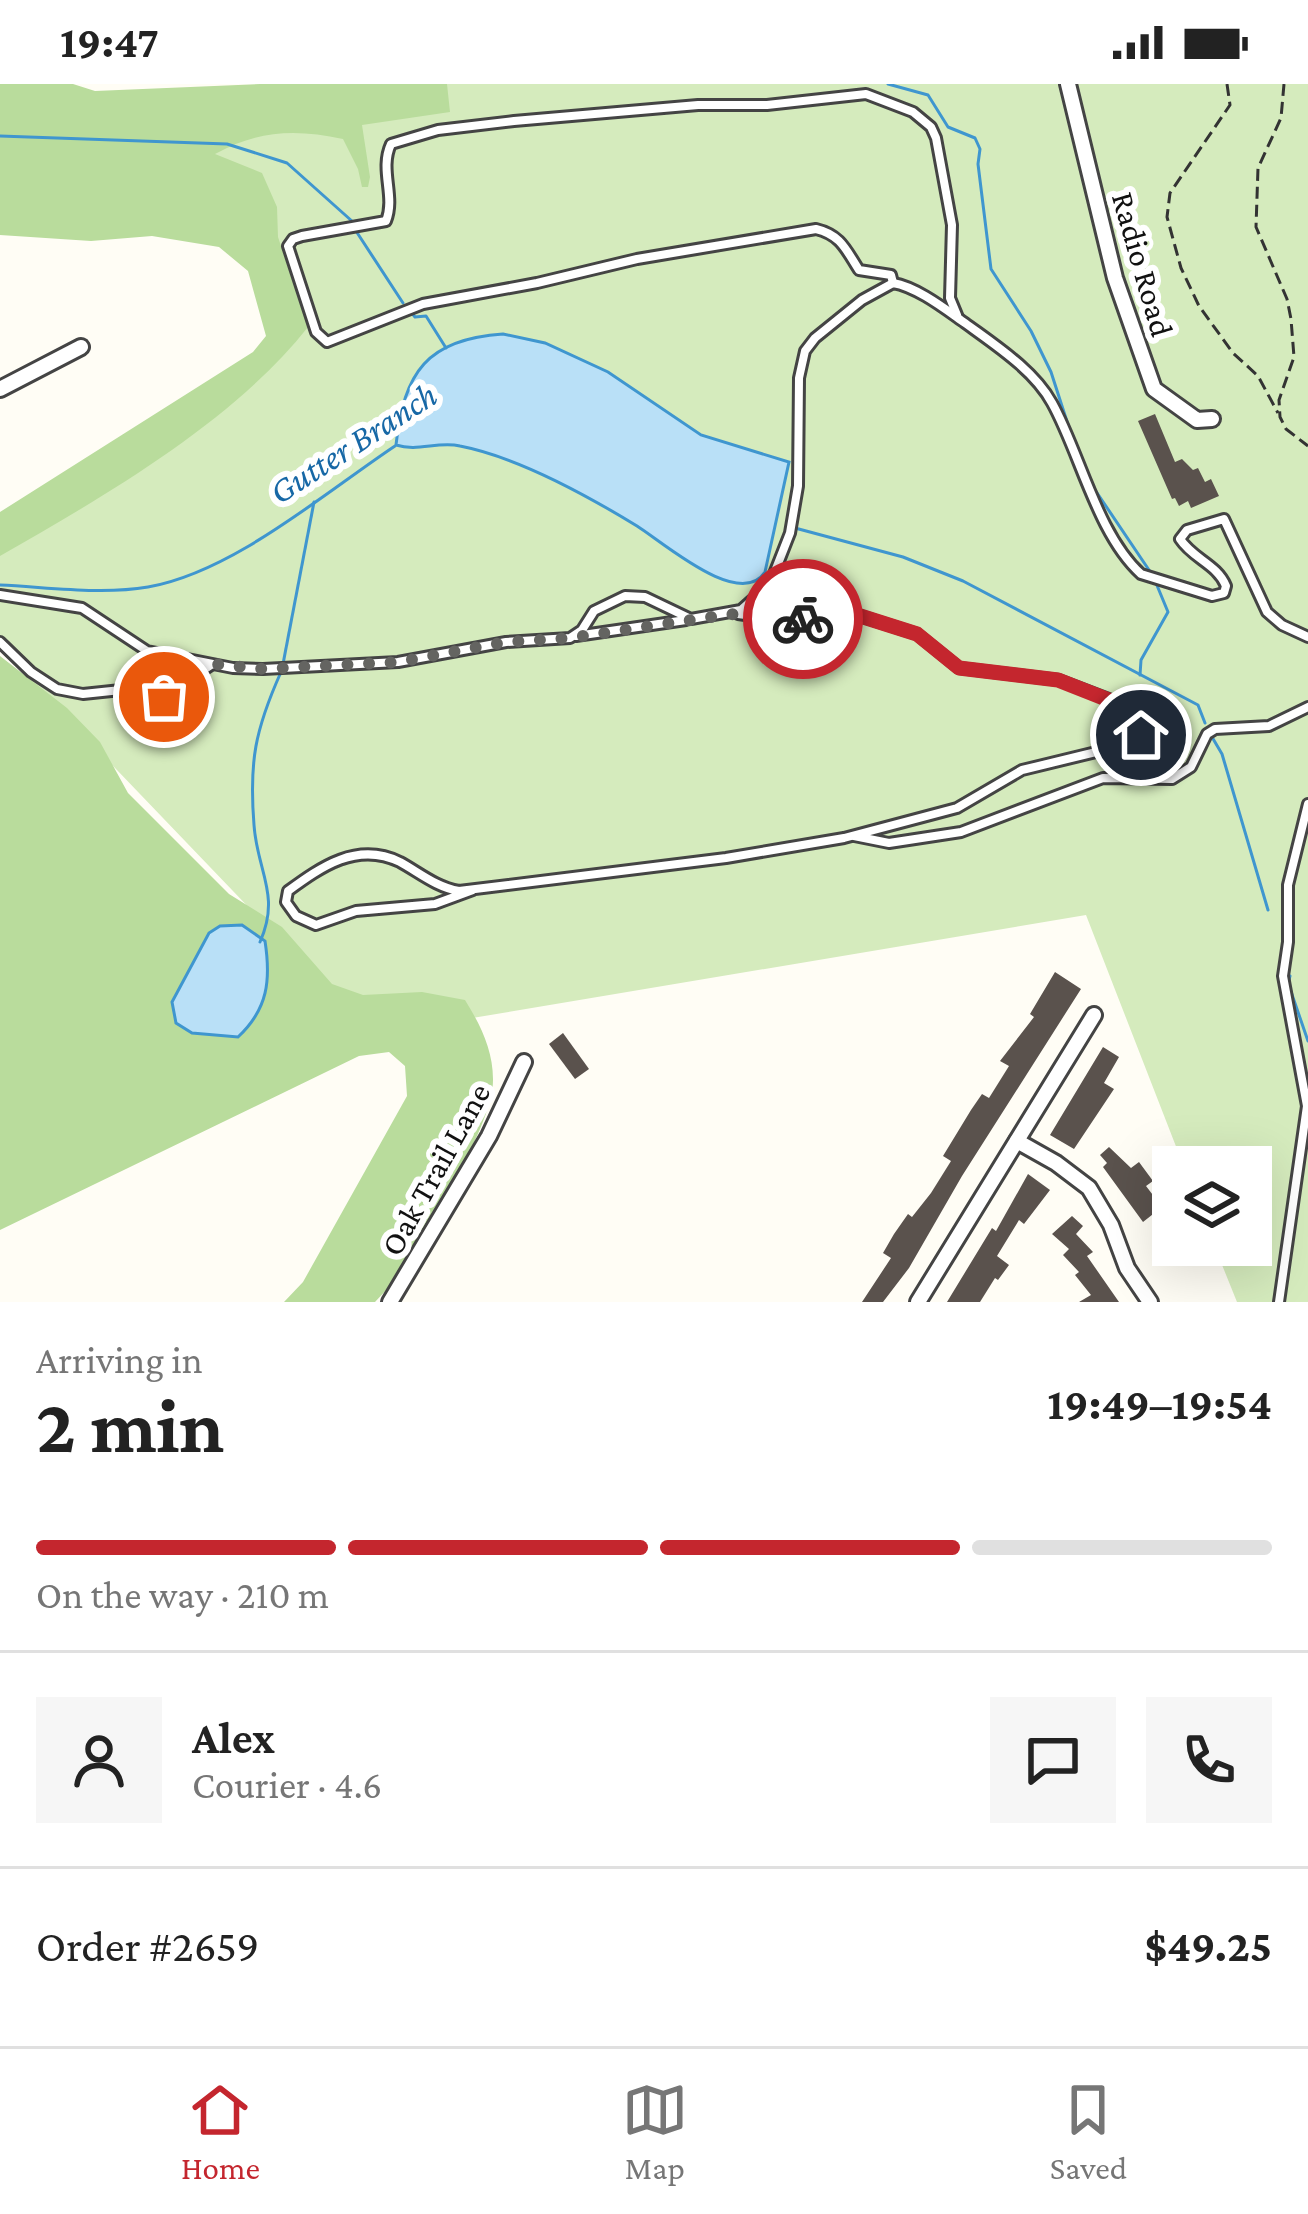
<!DOCTYPE html>
<meta charset="utf-8">
<style>
body{margin:0;font-family:"Crimson Pro",serif;background:#f6f6f6;color:#222;height:100vh;display:flex;flex-direction:column;font-size:45px;white-space:nowrap}
*{box-sizing:border-box;margin:0}
p{font-size:39px;color:#767676}
.icon{flex:none;width:66px;height:66px;fill:none;stroke:currentColor;stroke-width:2;stroke-linecap:round;stroke-linejoin:round}
.map{position:relative;height:1218px;overflow:hidden}
.side{display:flex;flex-direction:column;background:#fff;flex:1}
.side>*{flex:none}
.fabs{position:absolute;left:1152px;top:1062px;display:grid;gap:24px}
.fabs a{display:grid;place-items:center;width:120px;height:120px;border-radius:0px;background:#fff;box-shadow:0 12px 48px #0002;font-size:60px}
.pin{position:absolute;display:grid;place-items:center;width:102px;height:102px;color:#fff;margin:-51px;border:6px solid #fff;border-radius:50%;box-shadow:0 3px 12px #0007}
.courier{position:absolute;display:grid;place-items:center;width:120px;height:120px;margin:-60px;border:9px solid #c4262e;border-radius:50%;background:#fff;color:#222;box-shadow:0 3px 15px #0007}
.headline em{font-style:normal;font-weight:700}
.headline div{display:flex;flex-direction:column-reverse}
.headline{display:flex;align-items:center;justify-content:space-between;height:204px;padding:0 36px}
h1{font-size:78px;font-weight:700;line-height:90px}
.bar{display:grid;grid-template-columns:repeat(4,1fr);gap:18px 12px;align-content:center;height:144px;padding:0 36px}
.bar i{height:15px;border-radius:9px;background:#e0e0e0}
.bar .current{background:#c4262e}
.bar p{grid-column:span 4}
.line{display:flex;align-items:center;gap:30px;padding:0 36px;border-top:3px solid #e0e0e0}
.line div{flex:1}
.round{display:grid;place-items:center;flex:none;width:126px;height:126px;border-radius:0px;background:#f6f6f6}
.status{display:flex;justify-content:space-between;align-items:center;height:84px;padding:0 60px;background:#fff;direction:ltr}
.status svg{height:33px;fill:currentColor}
.menu{display:flex;justify-content:space-around;align-items:center;height:168px;border-top:3px solid #e0e0e0;background:#fff;font-size:33px;color:#767676}
.menu a{display:grid;justify-items:center;gap:6px}
.menu .current{color:#c4262e}
.map>svg:first-child{display:block}
</style>
<div class="status"><b>19:47</b><svg viewBox="0 0 49 12"><path d="M0 12V9h3v3zM5 12V6h3v6zM10 12V3h3v9zM15 12V0h3v12zM26 1h20v11H26zM47 4h2v5h-2z"/></svg></div>
<div class="map">
<svg width="1308" height="1218" viewBox="0 0 1308 1218">
<rect width="100%" height="100%" fill="#fffdf5"/>
<path fill="#d5ebbd" d="M 390,0 L 1308,0 L 1308,1218 L 1237,1218 L 1214,1161 L 1251,1161 L 1251,1083 L 1184,1083 L 1086,831 L 371,951 L 0,564 L 0,451 L 288,263 L 256,157 L 0,117 Z"/>
<g fill="#b9dc9c">
<path d="M 0,0 L 73,0 L 95,7 L 260,0 L 447,0 L 450,28 L 362,41 L 370,93 L 368,103 L 362,103 L 358,85 L 343,55 C 296,45 258,46 215,70 L 262,89 L 277,123 L 278,153 L 308,243 C 233,338 105,412 0,472 L 0,428 L 253,268 L 266,252 L 248,187 L 219,163 L 152,152 L 91,157 L 0,151 Z"/>
<path d="M 0,572 L 67,624 L 100,658 L 128,709 L 229,810 L 282,843 L 332,900 L 363,911 L 422,908 L 465,916 C 480,940 493,966 493,995 C 494,1046 417,1156 389,1203 L 375,1218 L 284,1218 L 303,1198 L 407,1012 L 405,982 L 389,968 L 359,972 L 0,1146 Z"/>
</g>
<g fill="#b9e0f7" stroke="#3f96cf" stroke-width="3">
<path d="M 503,250 L 545,259 L 608,288 L 701,351 L 789,378 L 765,488 C 740,526 664,459 637,442 C 588,412 517,373 460,362 C 438,357 418,368 396,361 C 404,288 427,255 503,250 Z"/>
<path d="M 242,841 L 265,857 C 271,896 268,925 238,953 L 192,949 L 176,939 L 172,918 L 209,849 L 220,842 Z"/>
</g>
<g fill="none" stroke-linecap="round" stroke-linejoin="round">
<g stroke="#3f96cf" stroke-width="3">
<path d="M 888,0 L 928,11 L 948,43 L 975,54 L 980,65 L 978,80 L 991,185 L 1031,247 L 1051,288 L 1072,353"/>
<path d="M 0,52 L 227,60 L 287,79 L 353,138"/>
<path d="M 356,147 L 403,219"/>
<path d="M 411,228 L 415,233 L 426,232 L 446,264"/>
<path d="M 1091,400 L 1151,489"/>
<path d="M 795,444 L 903,473 L 963,497 L 1198,621 L 1205,639"/>
<path d="M 0,501 C 47,503 101,511 148,503 C 233,488 323,410 395,362"/>
<path d="M 283,580 L 314,418"/>
<path d="M 1140,591 L 1141,576 L 1168,528 L 1156,499"/>
<path d="M 1212,653 L 1222,670 L 1268,826"/>
<path d="M 260,858 C 281,811 257,787 254,741 C 249,678 255,646 281,588"/>
<path d="M 1290,892 L 1288,899 L 1308,957"/>
</g>
</g>
<g fill="#5a524d">
<path d="M 1155,330 L 1175,378 L 1182,375 L 1193,386 L 1198,384 L 1205,398 L 1211,395 L 1219,412 L 1191,424 L 1188,417 L 1179,422 L 1175,414 L 1172,415 L 1138,337 Z"/>
<path d="M 1055,888 L 1081,905 L 962,1092 L 909,1184 L 883,1218 L 862,1218 L 891,1174 L 883,1169 L 894,1150 L 908,1130 L 912,1133 L 931,1109 L 951,1077 L 943,1072 L 971,1026 L 982,1010 L 989,1014 L 1009,982 L 1000,977 L 1034,933 L 1030,930 Z"/>
<path d="M 563,949 L 589,985 L 575,995 L 549,960 Z"/>
<path d="M 1103,963 L 1119,973 L 1104,999 L 1114,1005 L 1074,1065 L 1050,1051 Z"/>
<path d="M 1109,1063 L 1131,1084 L 1139,1078 L 1153,1097 L 1146,1102 L 1162,1123 L 1143,1138 L 1103,1083 L 1107,1079 L 1100,1071 Z"/>
<path d="M 1028,1090 L 1050,1106 L 1024,1140 L 1019,1136 L 997,1172 L 1009,1181 L 998,1196 L 995,1194 L 980,1218 L 947,1218 L 992,1144 L 996,1147 Z"/>
<path d="M 1072,1132 L 1083,1142 L 1076,1150 L 1093,1168 L 1087,1172 L 1119,1218 L 1079,1218 L 1091,1211 L 1075,1191 L 1079,1188 L 1063,1171 L 1069,1165 L 1052,1150 Z"/>
</g>
<g fill="none" stroke-linecap="round" stroke-linejoin="round">
<defs>
<g id="lane">
<path d="M 893,199 L 891,191 L 859,186 C 846,166 841,151 816,145 L 637,175 L 537,199 L 423,220 L 327,258 L 316,248 L 288,162 L 293,155 L 302,152 L 386,137 C 396,112 379,86 391,60 L 438,46 L 514,37 L 698,21 L 767,21 L 866,10 L 913,28 L 931,43 L 936,54 L 952,141 L 950,214 L 957,231"/>
<path d="M 0,511 L 82,524 L 147,567 L 233,584 L 263,585 L 398,578 L 506,558 L 570,554 L 582,546 L 594,527 L 625,512 L 645,513 L 691,535 L 741,526 L 770,500 L 790,449 L 798,402 L 799,294 L 805,267 L 815,254 L 862,216 L 893,199 C 917,203 945,225 965,239 C 995,261 1034,286 1052,319 C 1080,369 1097,450 1141,490 L 1212,512 L 1224,509 L 1226,502 C 1217,480 1193,475 1180,455 L 1187,446 L 1224,435 L 1267,528 L 1282,541 L 1308,553"/>
<path d="M 576,552 L 686,536"/>
<path d="M 0,558 L 31,588 L 57,605 L 83,610 L 121,606 L 164,613 L 211,581"/>
<path d="M 854,752 L 889,759 L 961,748 L 1103,694 L 1172,695 L 1191,683 L 1207,650 L 1215,645 L 1269,642 L 1308,623"/>
<path d="M 473,806 L 435,820 L 356,827 L 316,841 L 296,832 L 286,818 L 288,807 C 321,783 357,757 400,778 C 420,789 436,803 459,807 L 726,774 L 844,754 L 957,724 L 1022,686 L 1129,660 L 1141,651 L 1138,631 L 1122,620 L 1059,596 L 959,584 L 917,550 L 854,530 L 829,529 L 789,537 L 738,530"/>
<path d="M 1279,1218 L 1307,1022 L 1283,892 L 1288,858 L 1288,801 L 1308,720"/>
</g>
<g id="street">
<path d="M 1068,0 L 1115,194 L 1154,305 L 1197,336 L 1212,335"/>
<path d="M 0,305 L 81,263"/>
<path d="M 1017,1057 L 1056,1079 L 1089,1104 L 1111,1141 L 1127,1184 L 1150,1218"/>
<path d="M 390,1218 L 489,1052 L 524,978"/>
<path d="M 918,1218 L 1094,931"/>
</g>
</defs>
<use href="#lane" stroke="#444" stroke-width="14"/>
<use href="#street" stroke="#444" stroke-width="20"/>
<g stroke="#333" stroke-width="3" stroke-dasharray="12 6" stroke-linecap="butt">
<path d="M 1227,0 L 1230,21 L 1170,109 L 1167,133 L 1181,184 L 1199,222 L 1233,269 L 1258,292 L 1278,329"/>
<path d="M 1284,0 L 1281,34 L 1258,84 L 1256,143 L 1287,215 L 1291,235 L 1294,273 L 1279,316 L 1280,333 L 1286,345 L 1308,362"/>
</g>
<use href="#lane" stroke="#fff" stroke-width="8"/>
<use href="#street" stroke="#fff" stroke-width="14"/>
</g>
<g fill="none" stroke-linecap="round" stroke-linejoin="round">
<path stroke="#646461" stroke-width="12" stroke-dasharray="0 21.6" d="M 164,613 L 179,606 L 212,580 L 263,585 L 398,578 L 506,558 L 570,554 L 731,530 L 779,537 L 803,535"/>
<path stroke="#c4262e" stroke-width="15" d="M 803,535 L 829,529 L 854,530 L 917,550 L 959,584 L 1058,596 L 1134,626 L 1142,639 L 1141,651"/>
</g>
<g text-anchor="middle" dominant-baseline="central" stroke-width="12" stroke-linejoin="round" paint-order="stroke">
<g font-size="33" fill="#111" stroke="#fff">
<text transform="translate(1143 180) rotate(74)">Radio Road</text>
<text transform="translate(435 1085) rotate(-61)">Oak Trail Lane</text>
</g>
<g font-size="36" font-style="italic" fill="#1768a6" stroke="#fff">
<text transform="translate(353 359) rotate(-33)">Gutter Branch</text>
</g>
</g>
</svg>
<div class="fabs">
<a><svg class="icon" aria-label="layers" viewBox="0 0 24 24"><path d="M12 4l9 5-9 5-9-5zM3 14l9 5 9-5"/></svg></a>
</div>
<div class="pin" style="left:164px;top:613px;background:#ea580c"><svg class="icon" aria-label="bag" viewBox="0 0 24 24"><path d="M5 8h14l-1 12H6zM9 8a3 3 0 0 1 6 0"/></svg></div>
<div class="pin" style="left:1141px;top:651px;background:#1f2937"><svg class="icon" aria-label="home" viewBox="0 0 24 24"><path d="M3 11l9-7 9 7M6 9v11h12V9"/></svg></div>
<div class="courier" style="left:803px;top:535px"><svg class="icon" aria-label="bike" viewBox="0 0 24 24"><circle cx="6" cy="16" r="4"/><circle cx="18" cy="16" r="4"/><path d="M6 16l4-8h5l3 8M10 8l3 8H6M13 5h3"/></svg></div>
</div>
<section class="side">
<div class="headline"><div><h1>2 min</h1><p>Arriving in</p></div><em>19:49–19:54</em></div>
<div class="bar"><i class="current"></i><i class="current"></i><i class="current"></i><i></i><p>On the way · 210 m</p></div>
<div class="line" style="height:216px"><a class="round"><svg class="icon" aria-label="person" viewBox="0 0 24 24"><circle cx="12" cy="8" r="4"/><path d="M4 21q1-7 8-7t8 7"/></svg></a><div><b>Alex</b><p>Courier · 4.6</p></div><a class="round"><svg class="icon" aria-label="chat" viewBox="0 0 24 24"><path d="M4 5h16v11H9l-5 4z"/></svg></a><a class="round"><svg class="icon" aria-label="phone" viewBox="0 0 24 24"><path d="M5 4h4l2 5-3 2q2 4 5 5l2-3 5 2v4C11 20 4 13 5 4z"/></svg></a></div>
<div class="line" style="height:156px"><div>Order #2659</div><b>$49.25</b></div>
</section>
<nav class="menu">
<a class="current"><svg class="icon" aria-label="home" viewBox="0 0 24 24"><path d="M3 11l9-7 9 7M6 9v11h12V9"/></svg>Home</a>
<a><svg class="icon" aria-label="map" viewBox="0 0 24 24"><path d="M3 6l6-2 6 2 6-2v14l-6 2-6-2-6 2zM9 4v14M15 6v14"/></svg>Map</a>
<a><svg class="icon" aria-label="saved" viewBox="0 0 24 24"><path d="M7 4h10v16l-5-4-5 4z"/></svg>Saved</a>
</nav>
